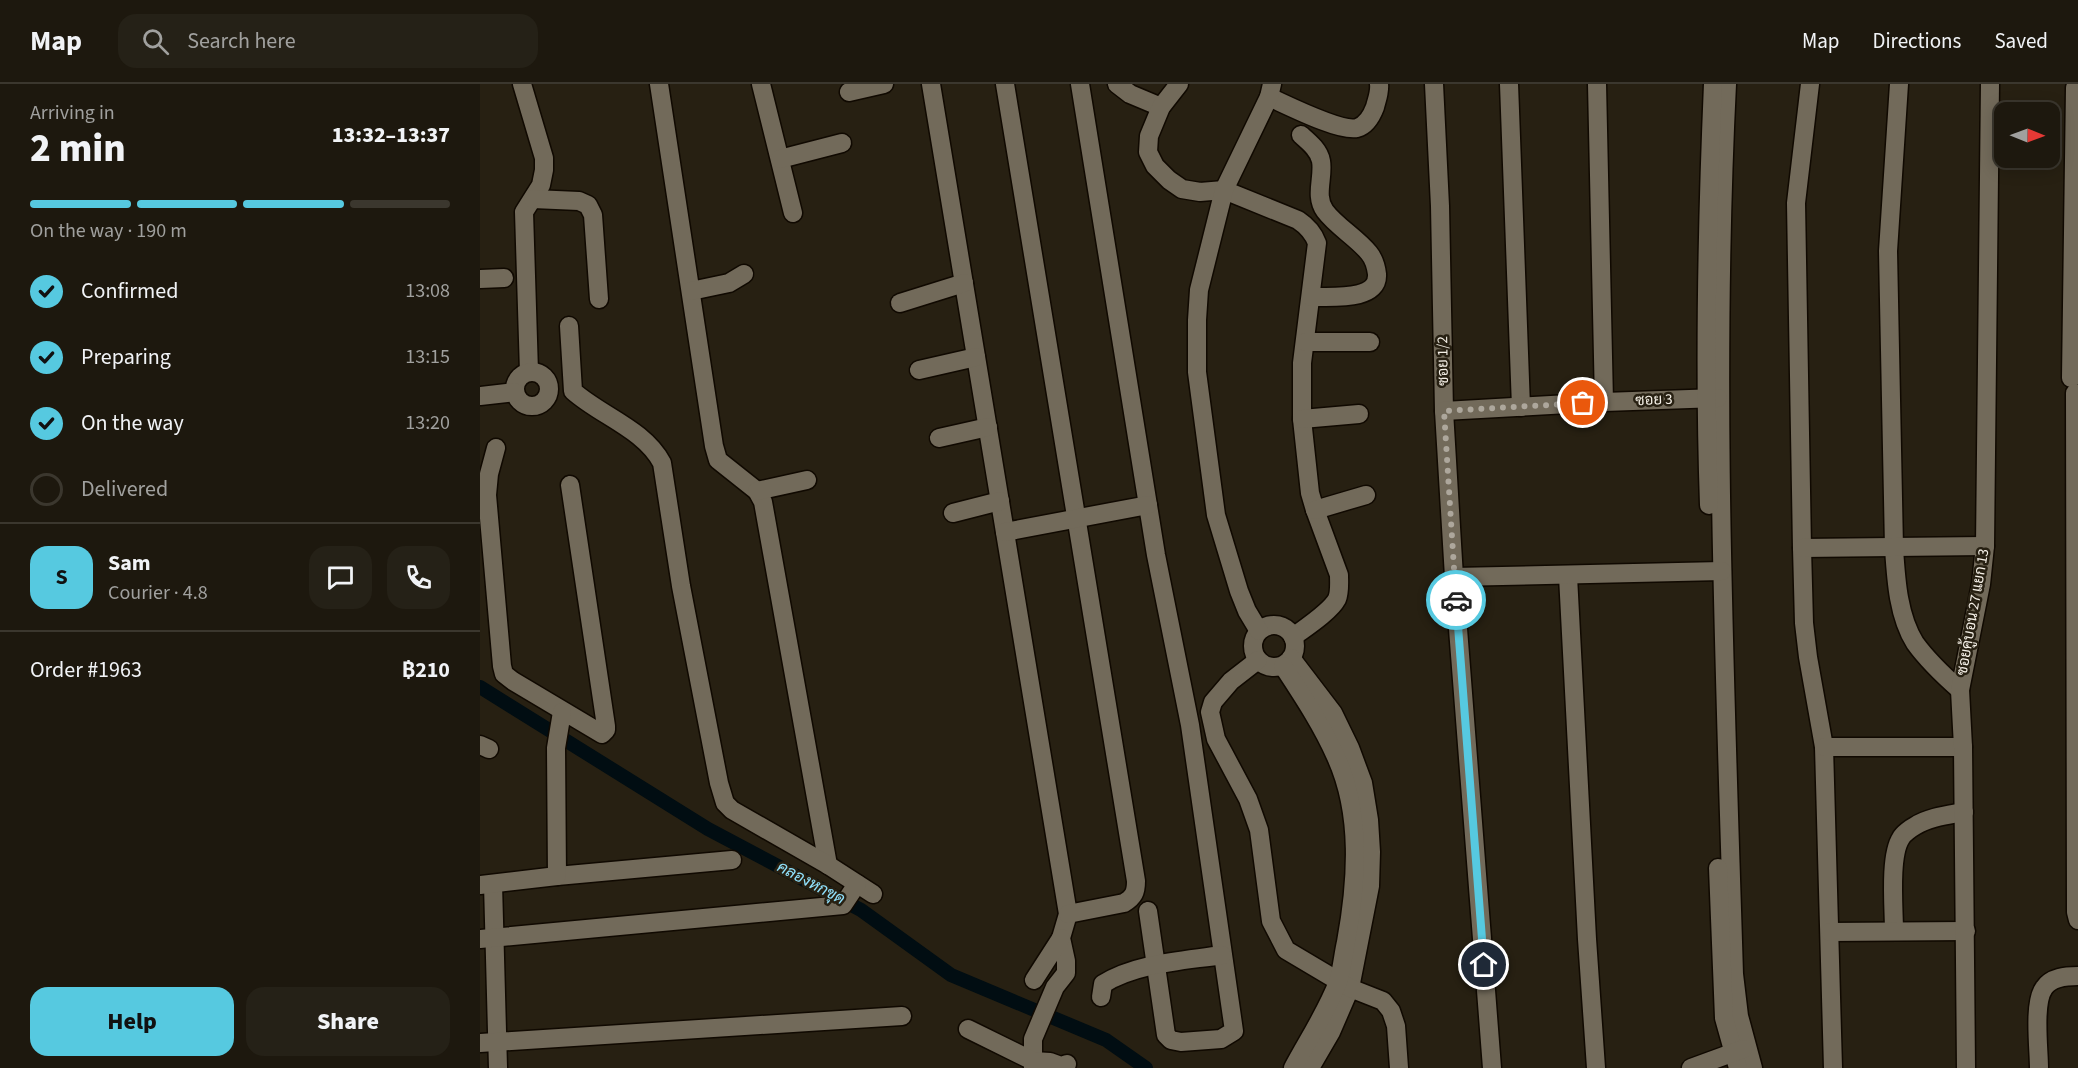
<!DOCTYPE html>
<meta charset="utf-8">
<style>
body{margin:0;font-family:"Source Sans 3",Sarabun,sans-serif;background:#252117;color:#f1f3f6;height:100vh;display:flex;flex-direction:column;font-size:22px;white-space:nowrap}
*{box-sizing:border-box;margin:0}
p{font-size:20px;color:#a0a09e}
.icon{flex:none;width:33px;height:33px;fill:none;stroke:currentColor;stroke-width:2;stroke-linecap:round;stroke-linejoin:round}
.map{position:relative;flex:1;overflow:hidden}
.drawer{display:flex;flex-direction:column;background:#1d180e;width:480px}
.drawer>*{flex:none}
.needle{width:39px;rotate:91deg}
.controls{position:absolute;left:1514px;top:18px;display:grid;gap:12px}
.controls a{display:grid;place-items:center;width:66px;height:66px;border-radius:12px;background:#1d180e;box-shadow:0 3px 15px #0003,0 0 0 2px #3b372e;font-size:30px}
.pin{position:absolute;display:grid;place-items:center;width:51px;height:51px;color:#fff;margin:-26px;border:3px solid #fff;border-radius:50%;box-shadow:0 2px 6px #0007}
.courier{position:absolute;display:grid;place-items:center;width:60px;height:60px;margin:-30px;border:4px solid #56c9e0;border-radius:50%;background:#fff;color:#222;box-shadow:0 2px 8px #0007}
.head em{font-style:normal;font-weight:800}
.head div{display:flex;flex-direction:column-reverse}
.head{display:flex;align-items:center;justify-content:space-between;height:102px;padding:0 30px}
h1{font-size:39px;font-weight:800;line-height:45px}
.bar{display:grid;grid-template-columns:repeat(4,1fr);gap:9px 6px;align-content:center;height:72px;padding:0 30px}
.bar i{height:8px;border-radius:4px;background:#3b372e}
.bar .on{background:#56c9e0}
.bar p{grid-column:span 4}
.line{display:flex;align-items:center;gap:15px;padding:0 30px;border-top:2px solid #3b372e}
.line div{flex:1}
.round{display:grid;place-items:center;flex:none;width:63px;height:63px;border-radius:18px;background:#252117}
ol{padding:0 30px;list-style:none}
li{display:flex;align-items:center;gap:18px;height:66px}
li p{margin-inline-start:auto}
li .icon{padding:6px;border-radius:50%;background:#56c9e0;color:#111;stroke-width:4}
li:last-child{color:#a0a09e}
li i{width:33px;height:33px;border:3px solid #3b372e;border-radius:50%}
.cta{display:flex;gap:12px;margin-top:auto;padding:12px 30px}
.cta a{flex:1;height:69px;border-radius:18px;background:#56c9e0;color:#111;font-size:24px;font-weight:800;line-height:69px;text-align:center}
.cta a+a{background:#252117;color:#f1f3f6}
header{display:flex;align-items:center;gap:36px;box-sizing:border-box;height:84px;padding:0 30px;background:#1d180e;border-bottom:2px solid #3b372e}
header strong{font-size:28px}
nav{display:flex;gap:33px;margin-inline-start:auto;font-size:21px}
.search{width:420px;height:54px;background:#252117;display:flex;align-items:center;gap:15px;box-sizing:border-box;padding:0 21px;border-radius:18px;color:#a0a09e;font-size:22px}
main{display:flex;flex:1;min-height:0}
.map>svg:first-child{display:block}
</style>
<header>
<strong>Map</strong>
<div class="search"><svg class="icon" aria-label="search" viewBox="0 0 24 24"><circle cx="10" cy="10" r="6"/><path d="M15 15l6 6"/></svg>Search here</div>
<nav><a>Map</a><a>Directions</a><a>Saved</a></nav>
</header>
<main>
<section class="drawer">
<div class="head"><div><h1>2 min</h1><p>Arriving in</p></div><em>13:32–13:37</em></div>
<div class="bar"><i class="on"></i><i class="on"></i><i class="on"></i><i></i><p>On the way · 190 m</p></div>
<ol>
<li><svg class="icon" aria-label="check" viewBox="0 0 24 24"><path d="M5 12l5 5 9-10"/></svg>Confirmed<p>13:08</p></li>
<li><svg class="icon" aria-label="check" viewBox="0 0 24 24"><path d="M5 12l5 5 9-10"/></svg>Preparing<p>13:15</p></li>
<li><svg class="icon" aria-label="check" viewBox="0 0 24 24"><path d="M5 12l5 5 9-10"/></svg>On the way<p>13:20</p></li>
<li><i></i>Delivered</li>
</ol>
<div class="line" style="height:108px"><b class="round" style="background:#56c9e0;color:#111">S</b><div><b>Sam</b><p>Courier · 4.8</p></div><a class="round"><svg class="icon" aria-label="chat" viewBox="0 0 24 24"><path d="M4 5h16v11H9l-5 4z"/></svg></a><a class="round"><svg class="icon" aria-label="phone" viewBox="0 0 24 24"><path d="M5 4h4l2 5-3 2q2 4 5 5l2-3 5 2v4C11 20 4 13 5 4z"/></svg></a></div>
<div class="line" style="height:78px"><div>Order #1963</div><b>฿210</b></div>
<div class="cta"><a>Help</a><a>Share</a></div>
</section>
<div class="map">
<svg width="1598" height="984" viewBox="0 0 1598 984">
<rect width="100%" height="100%" fill="#272012"/>
<g fill="none" stroke-linecap="round" stroke-linejoin="round">
<path stroke="#010d12" stroke-width="14" d="M 0,603 L 228,745 L 381,826 L 471,891 L 626,956 L 666,984"/>
<defs>
<g id="minor">
<path d="M 42,0 L 64,74 L 64,86 L 61,101 L 44,128 L 49,288"/>
<path d="M 179,0 L 234,362 L 238,376 L 277,407 L 283,418 L 348,781"/>
<path d="M 281,0 L 313,129"/>
<path d="M 451,0 L 588,830 L 581,854 L 586,877 L 586,889 L 575,903 L 553,955 L 553,984"/>
<path d="M 525,0 L 656,797 C 656,808 654,813 644,819 L 588,830"/>
<path d="M 600,0 L 676,471 L 710,641 L 754,947 L 741,955 L 701,958 L 691,956 L 686,951 L 668,827"/>
<path d="M 637,0 L 650,10 L 681,23"/>
<path d="M 699,0 L 681,23 L 669,52 L 668,68 L 675,82 L 689,96 L 702,105 L 720,108 L 744,106 L 818,136 C 827,142 833,148 837,159 L 822,279 L 822,335 L 830,409 L 835,426 L 859,491 C 859,498 860,508 857,515 C 850,528 825,544 813,553"/>
<path d="M 954,0 L 960,122 L 964,327 L 974,493 L 1012,984"/>
<path d="M 1029,0 L 1041,323"/>
<path d="M 1117,0 L 1124,318"/>
<path d="M 1247,0 C 1232,296 1245,593 1254,890 L 1259,932 L 1273,984"/>
<path d="M 1330,0 L 1316,119 L 1322,464 L 1324,539 L 1328,573 L 1344,663 L 1353,984"/>
<path d="M 1419,0 L 1408,167 L 1414,464 C 1416,495 1418,532 1435,559 C 1448,577 1464,592 1480,606"/>
<path d="M 369,8 L 404,0"/>
<path d="M 789,13 C 807,21 860,48 877,44 C 887,41 892,31 895,23 C 897,15 900,8 899,0"/>
<path d="M 821,51 C 829,58 839,66 841,77 C 844,93 834,112 845,127 C 857,143 876,153 889,169 C 894,175 896,182 897,190 C 899,218 849,212 831,213"/>
<path d="M 300,75 L 362,59"/>
<path d="M 53,115 L 99,117 L 108,121 L 113,131 L 119,215"/>
<path d="M 0,195 L 24,194"/>
<path d="M 211,207 L 249,199 L 264,190"/>
<path d="M 420,219 L 484,199"/>
<path d="M 89,242 L 93,307 C 121,332 164,345 182,379 L 201,502 L 239,699 L 245,719 L 252,726 L 348,781 L 393,810"/>
<path d="M 825,258 L 890,258"/>
<path d="M 439,286 L 496,273"/>
<circle cx="52" cy="305" r="17"/>
<path d="M 1591,294 L 1595,4"/>
<path d="M 1595,309 L 1596,828 L 1598,836"/>
<path d="M 0,312 L 35,308"/>
<path d="M 964,327 L 1124,318 L 1238,314"/>
<path d="M 822,335 L 879,330"/>
<path d="M 459,354 L 508,343"/>
<path d="M 16,364 L 9,390 L 7,411 L 22,582 L 24,590 L 33,597 L 122,650 L 126,646 L 126,642 L 90,401"/>
<path d="M 277,407 L 327,396"/>
<path d="M 1229,421 C 1224,280 1227,140 1233,0"/>
<path d="M 835,426 L 886,411"/>
<path d="M 473,429 L 520,417"/>
<path d="M 525,448 L 668,421"/>
<path d="M 1322,464 L 1505,462"/>
<path d="M 1088,492 L 1107,855 L 1116,984"/>
<path d="M 974,493 L 1242,487"/>
<circle cx="794" cy="562" r="21"/>
<path d="M 779,547 L 767,527 L 759,507 L 736,431 L 717,288 L 717,236 L 719,206 L 744,106 L 789,13 L 792,0"/>
<path d="M 811,574 L 853,629 L 870,664 L 883,699 L 889,736 L 891,768 L 890,802 L 870,904 L 851,948 L 830,984"/>
<path d="M 778,576 L 751,597 L 733,618 L 730,628 L 736,655 L 768,715 L 779,746 L 791,837 L 806,866 L 870,904 L 903,917 L 911,927 L 916,942 L 919,984"/>
<path d="M 803,582 C 822,611 842,641 856,673 C 882,730 877,798 866,858 C 863,871 862,886 858,898 C 846,929 828,956 813,984"/>
<path d="M 0,661 L 9,665"/>
<path d="M 1344,663 L 1483,663"/>
<path d="M 1238,784 L 1244,934 L 1258,984"/>
<path d="M 77,792 L 252,776"/>
<path d="M 13,800 L 18,984"/>
<path d="M 0,801 L 77,792 L 76,664 L 82,628"/>
<path d="M 1414,847 C 1414,825 1409,772 1421,754 C 1423,750 1431,744 1435,742 C 1449,733 1468,731 1484,728"/>
<path d="M 1350,848 L 1486,847"/>
<path d="M 0,855 L 363,821 L 377,800"/>
<path d="M 554,896 L 581,854"/>
<path d="M 621,913 L 623,900 C 657,879 703,877 742,871"/>
<path d="M 488,945 L 553,977 L 570,978 L 581,982 L 587,980"/>
<path d="M 0,959 L 422,932"/>
<path d="M 1211,984 L 1263,965"/>
<path d="M 1486,984 L 1483,663 L 1480,606 L 1501,500 L 1505,462 L 1510,0"/>
<path d="M 1559,984 C 1559,965 1553,919 1564,904 C 1571,893 1586,892 1598,892"/>
</g>
</defs>
<use href="#minor" stroke="#100901" stroke-width="21"/>
<use href="#minor" stroke="#726a5a" stroke-width="18"/>
</g>
<g fill="none" stroke-linecap="round" stroke-linejoin="round">
<path stroke="#ada79c" stroke-width="6" stroke-dasharray="0 10.8" d="M 976,516 L 964,327 L 1103,319"/>
<path stroke="#56c9e0" stroke-width="8" d="M 976,516 L 1004,881"/>
</g>
<g text-anchor="middle" dominant-baseline="central" stroke-width="5" stroke-linejoin="round" paint-order="stroke">
<g font-size="15" fill="#f5f0e7" stroke="#272012">
<text transform="translate(963 277) rotate(-91)">ซอย 1/2</text>
<text transform="translate(1174 316) rotate(-2)">ซอย 3</text>
<text transform="translate(1493 528) rotate(-80)">ซอยคู้บอน 27 แยก 13</text>
</g>
<g font-size="16" font-style="italic" fill="#90e1fc" stroke="#272012">
<text transform="translate(331 799) rotate(28)">คลองหกขุด</text>
</g>
</g>
</svg>
<div class="controls">
<a><svg class="needle" viewBox="-14 -14 28 28"><path d="M0-13l5 13h-10z" fill="#e53935"/><path d="M0 13l5-13h-10z" fill="#a0a09e"/></svg></a>
</div>
<div class="pin" style="left:1103px;top:319px;background:#ea580c"><svg class="icon" aria-label="bag" viewBox="0 0 24 24"><path d="M5 8h14l-1 12H6zM9 8a3 3 0 0 1 6 0"/></svg></div>
<div class="pin" style="left:1004px;top:881px;background:#1f2937"><svg class="icon" aria-label="home" viewBox="0 0 24 24"><path d="M3 11l9-7 9 7M6 9v11h12V9"/></svg></div>
<div class="courier" style="left:976px;top:516px"><svg class="icon" aria-label="car" viewBox="0 0 24 24"><path d="M5 17H2v-5l4-1 3-4h7l3 4 3 1v5h-3M9 17h6M6 11h13"/><circle cx="7" cy="17" r="2"/><circle cx="17" cy="17" r="2"/></svg></div>
</div>
</main>
